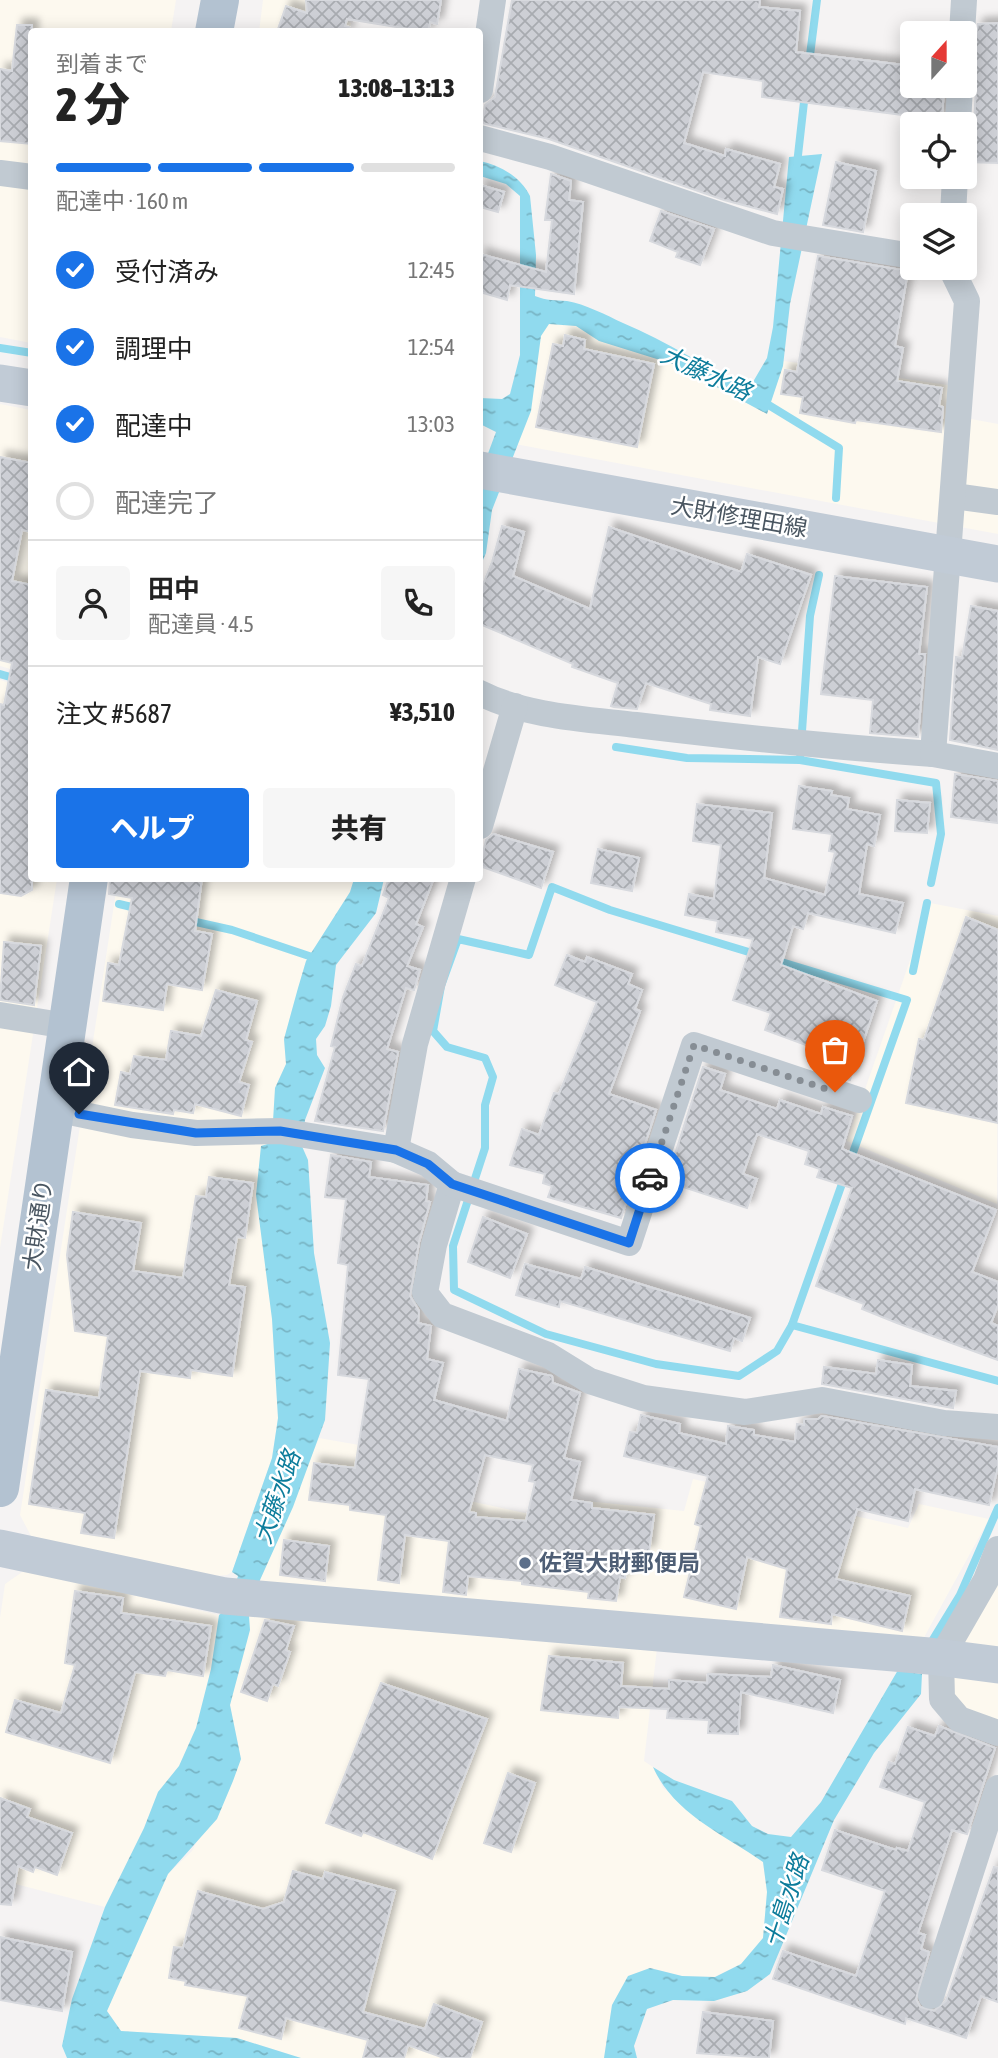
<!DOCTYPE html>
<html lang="ja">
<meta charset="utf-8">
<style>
body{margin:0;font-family:"Asap Condensed","Noto Sans JP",sans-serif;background:#f6f6f6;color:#222;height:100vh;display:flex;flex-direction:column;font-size:26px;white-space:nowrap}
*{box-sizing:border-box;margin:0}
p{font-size:23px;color:#767676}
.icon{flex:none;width:38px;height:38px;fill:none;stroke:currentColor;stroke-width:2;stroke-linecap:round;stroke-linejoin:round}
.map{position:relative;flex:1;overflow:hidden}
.side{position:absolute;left:28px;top:28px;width:455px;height:854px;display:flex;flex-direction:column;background:#fff;border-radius:7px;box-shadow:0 4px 18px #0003}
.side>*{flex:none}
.needle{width:46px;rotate:21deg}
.tools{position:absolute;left:900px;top:21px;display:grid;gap:14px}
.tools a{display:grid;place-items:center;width:77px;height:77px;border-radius:7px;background:#fff;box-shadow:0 4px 18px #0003;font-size:35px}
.pin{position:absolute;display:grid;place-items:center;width:60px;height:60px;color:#fff;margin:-72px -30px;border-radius:50% 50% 50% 0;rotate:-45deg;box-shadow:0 0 7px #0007}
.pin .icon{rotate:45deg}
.courier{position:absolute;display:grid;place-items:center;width:70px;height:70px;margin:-35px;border:5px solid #1a73e8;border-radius:50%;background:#fff;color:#222;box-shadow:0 2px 9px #0007}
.head em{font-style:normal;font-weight:800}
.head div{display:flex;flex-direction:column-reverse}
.head{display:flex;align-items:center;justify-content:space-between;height:119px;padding:0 28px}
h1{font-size:46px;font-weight:800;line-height:52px}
.bar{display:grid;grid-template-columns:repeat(4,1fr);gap:10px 7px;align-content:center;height:84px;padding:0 28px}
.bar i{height:9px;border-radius:5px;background:#e0e0e0}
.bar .active{background:#1a73e8}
.bar p{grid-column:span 4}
.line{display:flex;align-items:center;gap:18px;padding:0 28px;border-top:2px solid #e0e0e0}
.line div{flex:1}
.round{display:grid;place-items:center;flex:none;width:74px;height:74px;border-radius:7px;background:#f6f6f6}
ol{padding:0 28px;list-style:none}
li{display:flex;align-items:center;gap:21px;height:77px}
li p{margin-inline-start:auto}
li .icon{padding:7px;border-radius:50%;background:#1a73e8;color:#fff;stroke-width:4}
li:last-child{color:#767676}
li i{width:38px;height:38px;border:4px solid #e0e0e0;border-radius:50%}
.primary-button{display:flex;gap:14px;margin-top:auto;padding:14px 28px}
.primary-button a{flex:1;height:80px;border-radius:7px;background:#1a73e8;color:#fff;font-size:28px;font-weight:800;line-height:80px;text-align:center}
.primary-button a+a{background:#f6f6f6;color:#222}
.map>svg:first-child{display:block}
</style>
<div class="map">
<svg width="998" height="2058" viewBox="0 0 998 2058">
<defs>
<pattern id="water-ripples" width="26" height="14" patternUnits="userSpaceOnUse" patternTransform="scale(1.75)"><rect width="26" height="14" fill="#90daee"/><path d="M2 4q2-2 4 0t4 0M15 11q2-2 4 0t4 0" fill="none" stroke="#78b4c4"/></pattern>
<pattern id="building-cross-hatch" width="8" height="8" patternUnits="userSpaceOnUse" patternTransform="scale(1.75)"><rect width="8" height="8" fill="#cdcfd5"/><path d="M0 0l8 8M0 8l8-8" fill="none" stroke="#a8abb0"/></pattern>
<filter id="shadow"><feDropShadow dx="6" dy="-6" stdDeviation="3.5" flood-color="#0004"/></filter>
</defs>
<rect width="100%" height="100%" fill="#f5f3f3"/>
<g fill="#fdf9ef">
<path d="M 0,0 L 176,0 L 171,31 L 32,32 L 31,343 L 0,337 Z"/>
<path d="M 263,0 L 345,0 L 342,19 L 351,23 L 349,31 L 259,32 Z"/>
<path d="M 538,314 L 583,319 L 680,360 L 758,407 L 777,360 L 954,386 L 955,416 L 998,424 L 998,534 L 515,444 Z"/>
<path d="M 0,404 L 31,410 L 31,675 L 0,666 Z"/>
<path d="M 0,680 L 31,689 L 32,878 L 57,879 L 0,1248 Z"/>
<path d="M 118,879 L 354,879 L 350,892 L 306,961 L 284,1039 L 286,1064 L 275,1088 L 272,1319 L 278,1418 L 272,1458 L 232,1572 L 227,1575 L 200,1577 L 31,1536 L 20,1515 Z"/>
<path d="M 930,903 L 998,916 L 997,1204 L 847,1141 Z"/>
<path d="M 319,1438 L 376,1448 L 442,1495 L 543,1517 L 546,1497 L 684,1511 L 693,1479 L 908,1528 L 919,1504 L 989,1519 L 922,1641 L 264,1589 L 260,1580 Z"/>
<path d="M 25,1570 L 219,1615 L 211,1669 L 196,1728 L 179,1766 L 158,1792 L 144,1828 L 105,1907 L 0,1880 L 0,1618 L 5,1584 Z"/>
<path d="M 998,1570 L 998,1650 L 958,1645 Z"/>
<path d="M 249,1616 L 657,1648 L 644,1761 L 653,1767 L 663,1788 L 763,1862 L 767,1892 L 763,1938 L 741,1964 L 714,1977 L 682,1976 L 650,1968 L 612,2005 L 604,2058 L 301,2058 L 237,2038 L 121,2031 L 107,2011 L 123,1970 L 168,1874 L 192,1851 L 241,1759 L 230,1705 Z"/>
<path d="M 951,1671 L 998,1677 L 998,1730 L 949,1701 Z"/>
</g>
<g fill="url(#water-ripples)">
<path d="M 822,154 L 790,304 L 783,366 L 767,414 L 676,365 L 599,341 L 576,326 L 549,324 L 541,336 L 531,411 L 492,510 L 486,553 L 480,567 L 480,475 L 496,432 L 480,424 L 480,398 L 502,399 L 510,394 L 520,355 L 520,196 L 506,184 L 480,176 L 480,161 C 500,165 521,177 530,196 L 536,255 L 535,296 C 547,301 555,300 567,301 C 585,304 606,315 623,323 C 667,341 706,368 750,387 L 767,358 L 773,327 L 789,157 Z"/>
<path d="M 354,879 L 384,879 L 376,913 L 336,965 L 331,1006 L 325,1026 L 316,1039 L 317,1055 L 325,1068 L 305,1120 L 301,1144 L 308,1160 L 314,1253 L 330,1343 L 325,1420 L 293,1507 L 260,1580 L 249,1616 L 250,1630 L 230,1705 L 241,1759 L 233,1781 L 217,1819 L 168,1874 L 107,2011 L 121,2031 L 237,2038 L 301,2058 L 67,2058 L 62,2046 L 72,1999 L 105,1907 L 144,1828 L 158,1792 L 179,1766 L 196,1728 L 211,1669 L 219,1615 L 228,1609 L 238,1576 L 232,1572 L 272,1458 L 278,1418 L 272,1319 L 256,1195 L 261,1146 L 277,1141 L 273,1121 L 275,1088 L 286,1064 L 284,1039 L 298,988 L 306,961 L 350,892 Z"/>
<path d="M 898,1670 L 922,1674 L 921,1694 L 874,1753 L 834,1820 L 770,1974 L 747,1991 L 714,2001 L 673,2000 L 647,2009 L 634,2046 L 637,2058 L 604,2058 L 612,2005 L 628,1976 L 650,1968 L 682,1976 L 715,1977 L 741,1964 L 763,1938 L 767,1892 L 763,1862 C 723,1834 674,1814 653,1767 L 674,1780 L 732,1801 L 752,1826 L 768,1834 L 791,1837 L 821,1802 Z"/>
</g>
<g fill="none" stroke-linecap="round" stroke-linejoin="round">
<g stroke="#90daee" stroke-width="8">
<path d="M 809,63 L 817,0"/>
<path d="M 797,164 L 805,93"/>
<path d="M 0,348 L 32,353"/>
<path d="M 762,401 L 839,448 L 836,498"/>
<path d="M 819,575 L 810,616 L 800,760 L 936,783 L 941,834 L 931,883"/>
<path d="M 0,674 L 17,679"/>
<path d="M 616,747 L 687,758 L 800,760"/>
<path d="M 552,887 L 610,910 L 907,1000 L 792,1325 L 777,1351 L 739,1376 L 656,1364 L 546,1334 L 454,1290 L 453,1246 L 485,1148 L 485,1105 L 493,1077 L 485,1058 L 447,1047 L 433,1031 L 441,986 L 458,939 L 529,955 Z"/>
<path d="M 119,904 L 140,909"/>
<path d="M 187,920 L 232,930 L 318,959"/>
<path d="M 913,971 L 927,903"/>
<path d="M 792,1325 L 998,1381"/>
<path d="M 932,1641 L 960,1595 L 998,1508"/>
</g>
</g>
<g fill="url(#building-cross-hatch)" stroke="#d7d9de" stroke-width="2" fill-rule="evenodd" filter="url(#shadow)">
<path d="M 306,0 L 441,0 L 437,24 L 430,22 L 428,32 L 347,19 L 345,26 L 349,27 L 348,32 L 277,32 L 286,6 L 307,13 Z"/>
<path d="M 512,0 L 760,0 L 759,7 L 800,11 L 796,52 L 912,66 L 912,86 L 944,86 L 942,120 L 762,97 L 763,81 L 703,72 L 684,143 L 725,156 L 726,149 L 780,164 L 774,187 L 783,189 L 777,214 L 724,200 L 549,139 L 482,123 L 485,105 L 495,97 Z"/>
<path d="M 998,23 L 998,163 L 966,162 L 967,137 L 974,125 L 976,87 L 970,74 L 969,47 L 975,41 L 978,24 Z"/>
<path d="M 17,25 L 32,25 L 32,144 L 0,141 L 0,69 L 12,71 Z"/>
<path d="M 836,162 L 876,171 L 863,232 L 823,225 Z"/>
<path d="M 551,174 L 571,181 L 569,200 L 583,202 L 574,294 L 510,285 L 507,300 L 480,292 L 480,254 L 546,272 L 552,220 L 545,220 Z"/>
<path d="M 480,185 L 504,192 L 498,212 L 480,207 Z"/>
<path d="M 661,211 L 714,229 L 700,265 L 676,257 L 678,252 L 650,241 Z"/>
<path d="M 818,256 L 908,271 L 895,346 L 903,348 L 897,381 L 942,388 L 939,406 L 943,407 L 941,432 L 856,420 L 855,423 L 800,413 L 803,397 L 781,394 L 785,370 L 797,372 Z"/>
<path d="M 565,335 L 585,340 L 584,349 L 654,364 L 637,447 L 536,427 L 553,344 L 563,346 Z"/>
<path d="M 0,457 L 32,463 L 32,532 L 22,530 L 12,581 L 32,585 L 32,890 L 21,896 L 0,893 L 0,704 L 4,705 L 12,663 L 0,660 Z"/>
<path d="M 502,526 L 524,532 L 513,576 L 590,609 L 609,527 L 741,572 L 747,554 L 811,575 L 780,664 L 758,657 L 750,716 L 710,710 L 711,704 L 646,683 L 637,709 L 614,707 L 611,706 L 618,683 L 572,667 L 573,664 L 480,624 L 480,592 L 492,562 Z"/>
<path d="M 835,576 L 927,587 L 919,654 L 925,654 L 918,737 L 870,733 L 873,700 L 821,694 Z"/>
<path d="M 971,606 L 998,611 L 998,750 L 950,740 L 956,657 L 962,658 Z"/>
<path d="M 955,774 L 998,781 L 998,823 L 951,817 Z"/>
<path d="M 799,786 L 832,791 L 831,795 L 849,798 L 847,809 L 880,815 L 874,846 L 867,844 L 859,894 L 903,903 L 895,933 L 808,913 L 803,929 L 793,926 L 781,965 L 877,1001 L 850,1080 L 819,1069 L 825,1052 L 765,1030 L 771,1013 L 733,1000 L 753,939 L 716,932 L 718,921 L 685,915 L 689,894 L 714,899 L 721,845 L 693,841 L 697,804 L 772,813 L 764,878 L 825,895 L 835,852 L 829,851 L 832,834 L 793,829 Z"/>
<path d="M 897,800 L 930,803 L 927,833 L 895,831 Z"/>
<path d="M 493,834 L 553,852 L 541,888 L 480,866 L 486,840 Z"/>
<path d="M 598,849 L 639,858 L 632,891 L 591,883 Z"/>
<path d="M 110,878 L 202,878 L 195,931 L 212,934 L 202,990 L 167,984 L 163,1010 L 103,1001 L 108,963 L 119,965 L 132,898 L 109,894 Z"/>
<path d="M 389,878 L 434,878 L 416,924 L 423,927 L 407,966 L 420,970 L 414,990 L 406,988 L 387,1049 L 398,1052 L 383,1131 L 315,1121 L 335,1047 L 331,1046 L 343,997 L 356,964 L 362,966 L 389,898 L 383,895 Z"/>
<path d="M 966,917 L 998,930 L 998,1123 L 906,1103 L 919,1039 L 924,1040 Z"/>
<path d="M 4,942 L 41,946 L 34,1005 L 0,1000 Z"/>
<path d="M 567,955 L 585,962 L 587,957 L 632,974 L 628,984 L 642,990 L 635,1009 L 640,1011 L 609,1094 L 656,1110 L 621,1218 L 548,1197 L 552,1186 L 543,1183 L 545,1174 L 510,1165 L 522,1129 L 539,1135 L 554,1093 L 559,1094 L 597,1002 L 555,985 Z"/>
<path d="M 216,990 L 257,1001 L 246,1040 L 252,1042 L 239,1082 L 249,1085 L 241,1116 L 195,1104 L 193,1113 L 174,1110 L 173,1114 L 115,1105 L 121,1072 L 130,1074 L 134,1056 L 166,1060 L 171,1031 L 201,1036 Z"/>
<path d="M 703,1067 L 725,1074 L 720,1090 L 777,1109 L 780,1100 L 821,1114 L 823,1107 L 852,1116 L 842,1149 L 996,1210 L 972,1272 L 998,1282 L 998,1305 L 991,1323 L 998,1326 L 998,1360 L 897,1323 L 862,1309 L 864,1304 L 816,1286 L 852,1188 L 817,1177 L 820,1169 L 805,1164 L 809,1151 L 757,1134 L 743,1174 L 757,1179 L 747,1208 L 683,1187 L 685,1182 L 668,1176 Z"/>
<path d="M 331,1155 L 371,1162 L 369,1177 L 428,1185 L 426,1201 L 430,1202 L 419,1242 L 410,1296 L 419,1311 L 418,1323 L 431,1326 L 427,1359 L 443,1363 L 434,1400 L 507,1421 L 519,1369 L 552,1376 L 553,1383 L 580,1393 L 564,1458 L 580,1462 L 571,1500 L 592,1503 L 592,1508 L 654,1515 L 649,1552 L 628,1549 L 625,1578 L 620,1577 L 616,1601 L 588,1598 L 589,1592 L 522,1584 L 522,1581 L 468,1576 L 466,1595 L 443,1592 L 449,1541 L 405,1535 L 399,1583 L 378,1580 L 386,1515 L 350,1510 L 350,1505 L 309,1500 L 314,1463 L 355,1468 L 369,1379 L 338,1375 L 348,1265 L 338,1263 L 346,1199 L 325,1197 ZM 485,1455 L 533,1465 L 529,1481 L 535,1482 L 526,1521 L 476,1517 L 476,1513 L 469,1512 Z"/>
<path d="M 209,1177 L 253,1183 L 245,1238 L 237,1237 L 229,1285 L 245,1287 L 232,1376 L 191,1370 L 190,1378 L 140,1371 L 114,1538 L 81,1533 L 85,1513 L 29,1504 L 46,1390 L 99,1398 L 108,1336 L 75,1331 L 67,1255 L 73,1212 L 141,1223 L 133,1271 L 183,1278 L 196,1196 L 206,1197 Z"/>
<path d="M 483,1217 L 527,1234 L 510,1278 L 468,1262 Z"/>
<path d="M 525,1264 L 581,1279 L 585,1267 L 750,1318 L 742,1341 L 734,1338 L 730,1351 L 560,1301 L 559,1307 L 516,1295 Z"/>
<path d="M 878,1360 L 912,1365 L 910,1386 L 956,1391 L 953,1408 L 822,1384 L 824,1367 L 876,1374 Z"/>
<path d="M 641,1415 L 680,1424 L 679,1433 L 726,1444 L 728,1426 L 754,1430 L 754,1435 L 795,1442 L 797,1424 L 804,1425 L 804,1419 L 818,1419 L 822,1416 L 998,1447 L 998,1466 L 989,1505 L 915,1489 L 908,1521 L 857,1509 L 836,1579 L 910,1596 L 902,1631 L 832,1614 L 831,1624 L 780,1617 L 787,1569 L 747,1557 L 736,1609 L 684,1597 L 701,1526 L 695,1524 L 708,1476 L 624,1456 L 630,1432 L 637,1433 Z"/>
<path d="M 284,1540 L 329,1546 L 325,1581 L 280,1575 Z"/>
<path d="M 75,1591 L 123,1598 L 121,1613 L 211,1626 L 203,1676 L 167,1670 L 165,1676 L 135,1672 L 110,1763 L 6,1732 L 15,1700 L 61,1713 L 75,1665 L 65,1663 Z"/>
<path d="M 265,1620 L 294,1626 L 286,1650 L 290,1652 L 278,1686 L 273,1684 L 267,1701 L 241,1692 Z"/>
<path d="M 549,1656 L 623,1663 L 621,1686 L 669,1689 L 669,1680 L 707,1683 L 708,1674 L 771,1677 L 773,1665 L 840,1680 L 833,1713 L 741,1692 L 738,1734 L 708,1733 L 709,1720 L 667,1718 L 668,1709 L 619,1707 L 618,1718 L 541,1710 Z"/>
<path d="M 381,1683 L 487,1719 L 432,1859 L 363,1832 L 361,1836 L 326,1823 Z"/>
<path d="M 939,1726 L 995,1748 L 967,1834 L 952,1830 L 918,1933 L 925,1935 L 921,1949 L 929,1952 L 916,1999 L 920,2007 L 934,2011 L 946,2001 L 994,1867 L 998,1868 L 998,2002 L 981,1996 L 966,2038 L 906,2018 L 905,2024 L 773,1979 L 783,1951 L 856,1976 L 885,1891 L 822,1870 L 835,1830 L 896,1850 L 897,1848 L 908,1851 L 925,1802 L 880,1787 L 889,1762 L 895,1764 L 908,1727 L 935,1736 Z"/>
<path d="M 508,1773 L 535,1783 L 511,1852 L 484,1843 Z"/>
<path d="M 0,1798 L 30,1809 L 27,1817 L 72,1833 L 57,1875 L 35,1867 L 33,1872 L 18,1866 L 11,1905 L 0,1904 Z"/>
<path d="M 293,1871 L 323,1879 L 325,1872 L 395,1891 L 363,2012 L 425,2029 L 434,2004 L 482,2022 L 470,2058 L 444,2058 L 408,2045 L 404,2058 L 363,2058 L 368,2040 L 286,2018 L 281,2039 L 239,2028 L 248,1996 L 185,1985 L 186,1981 L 169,1978 L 174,1947 L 183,1948 L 198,1891 L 263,1909 L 284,1902 Z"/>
<path d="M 0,1937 L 72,1952 L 62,2011 L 0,2000 Z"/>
<path d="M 703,2012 L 773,2021 L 769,2058 L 697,2053 Z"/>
</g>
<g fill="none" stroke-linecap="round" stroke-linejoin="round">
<g stroke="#c1cad2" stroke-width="26">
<path d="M 962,33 L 964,0"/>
<path d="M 480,90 L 493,0"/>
<path d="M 958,124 L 960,86"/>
<path d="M 480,138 L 550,157 L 773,233 L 912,256"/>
<path d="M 0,173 L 32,177"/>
<path d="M 953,215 L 955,177"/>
<path d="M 954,496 L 998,502"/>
<path d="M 480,693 C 525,716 585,719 636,725 C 735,737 834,747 933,754 L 967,301 L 951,268"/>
<path d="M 933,754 L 998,766"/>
<path d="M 480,826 L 515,706"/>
<path d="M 0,1015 L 67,1026"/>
<path d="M 55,1109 L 132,1125 L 196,1133 L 280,1131 L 396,1150 L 428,1164 L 452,1184 L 434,1245 L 425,1293 L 442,1315 L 548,1355 L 590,1381 L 643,1398 L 745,1412 L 822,1400 L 944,1423 L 998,1427"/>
<path d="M 396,1150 L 415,1044 L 463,878"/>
<path d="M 452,1184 L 629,1243 L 694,1045 L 859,1100"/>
<path d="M 998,1549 L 986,1580 L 941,1658 L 942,1699 L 959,1719 L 998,1733"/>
<path d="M 931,1996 L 998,1788"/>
</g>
<g stroke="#c1cbd6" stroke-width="37">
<path d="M 0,383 L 32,388"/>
<path d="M 480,470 L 998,564"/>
<path d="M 0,1548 L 225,1596 L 929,1656 L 998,1665"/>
</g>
<g stroke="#b3c2d1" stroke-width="38">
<path d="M 214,32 L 220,0"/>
<path d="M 0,1488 L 89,878"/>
</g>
</g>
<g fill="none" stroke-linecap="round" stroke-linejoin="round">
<path stroke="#868d94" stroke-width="7" stroke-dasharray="0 12.6" d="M 650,1178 L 694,1045 L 835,1092"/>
<path stroke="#1a73e8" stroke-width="9" d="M 79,1114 L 196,1133 L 280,1131 L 396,1150 L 428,1164 L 452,1184 L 629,1243 L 650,1178"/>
</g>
<circle fill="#5c6f8a" stroke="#fff" stroke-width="2.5" cx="525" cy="1563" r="7"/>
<g text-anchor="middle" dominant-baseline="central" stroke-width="5" stroke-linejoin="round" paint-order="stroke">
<g font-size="23" fill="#4a5661" stroke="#fff">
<text transform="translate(739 517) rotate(10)">大財修理田線</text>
<text transform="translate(38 1225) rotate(-82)">大財通り</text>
</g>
<g font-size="23" font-weight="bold" fill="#4e5e75" stroke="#fff" text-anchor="start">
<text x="539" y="1563">佐賀大財郵便局</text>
</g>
<g font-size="24" font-style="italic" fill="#0c7c9b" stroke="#fff">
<text transform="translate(706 373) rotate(25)">大藤水路</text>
<text transform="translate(277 1497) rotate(-71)">大藤水路</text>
<text transform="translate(786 1901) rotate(-72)">十島水路</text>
</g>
</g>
</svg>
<div class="tools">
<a><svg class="needle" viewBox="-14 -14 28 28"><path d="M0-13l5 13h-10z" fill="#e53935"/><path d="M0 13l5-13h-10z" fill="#767676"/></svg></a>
<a><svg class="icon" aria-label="locate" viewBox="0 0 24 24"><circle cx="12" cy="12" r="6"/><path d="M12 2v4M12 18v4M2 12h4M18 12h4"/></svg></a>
<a><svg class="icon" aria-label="layers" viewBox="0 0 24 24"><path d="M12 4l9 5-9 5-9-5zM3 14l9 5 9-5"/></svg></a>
</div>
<div class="pin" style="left:835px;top:1092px;background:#ea580c"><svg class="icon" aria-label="bag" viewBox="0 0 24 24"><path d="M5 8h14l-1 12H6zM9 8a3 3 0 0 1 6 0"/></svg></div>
<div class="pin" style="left:79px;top:1114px;background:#1f2937"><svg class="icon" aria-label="home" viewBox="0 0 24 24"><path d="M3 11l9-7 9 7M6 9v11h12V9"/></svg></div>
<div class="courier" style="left:650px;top:1178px"><svg class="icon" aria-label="car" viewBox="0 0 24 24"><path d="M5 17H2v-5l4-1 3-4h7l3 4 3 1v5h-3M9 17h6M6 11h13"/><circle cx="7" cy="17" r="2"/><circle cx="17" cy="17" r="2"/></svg></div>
<section class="side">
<div class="head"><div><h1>2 分</h1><p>到着まで</p></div><em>13:08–13:13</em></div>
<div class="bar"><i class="active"></i><i class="active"></i><i class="active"></i><i></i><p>配達中 · 160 m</p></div>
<ol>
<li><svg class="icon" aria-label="check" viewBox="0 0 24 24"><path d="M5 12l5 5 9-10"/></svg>受付済み<p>12:45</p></li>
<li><svg class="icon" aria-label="check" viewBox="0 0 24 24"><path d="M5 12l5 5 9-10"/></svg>調理中<p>12:54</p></li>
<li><svg class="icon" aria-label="check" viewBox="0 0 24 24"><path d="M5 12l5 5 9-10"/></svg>配達中<p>13:03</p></li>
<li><i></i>配達完了</li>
</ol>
<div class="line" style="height:126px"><a class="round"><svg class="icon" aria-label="person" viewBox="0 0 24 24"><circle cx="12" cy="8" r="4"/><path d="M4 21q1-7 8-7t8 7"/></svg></a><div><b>田中</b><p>配達員 · 4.5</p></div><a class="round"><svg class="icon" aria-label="phone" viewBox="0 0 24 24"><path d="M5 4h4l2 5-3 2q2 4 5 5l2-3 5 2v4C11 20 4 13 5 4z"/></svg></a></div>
<div class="line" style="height:91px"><div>注文 #5687</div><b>¥3,510</b></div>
<div class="primary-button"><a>ヘルプ</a><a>共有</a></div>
</section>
</div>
